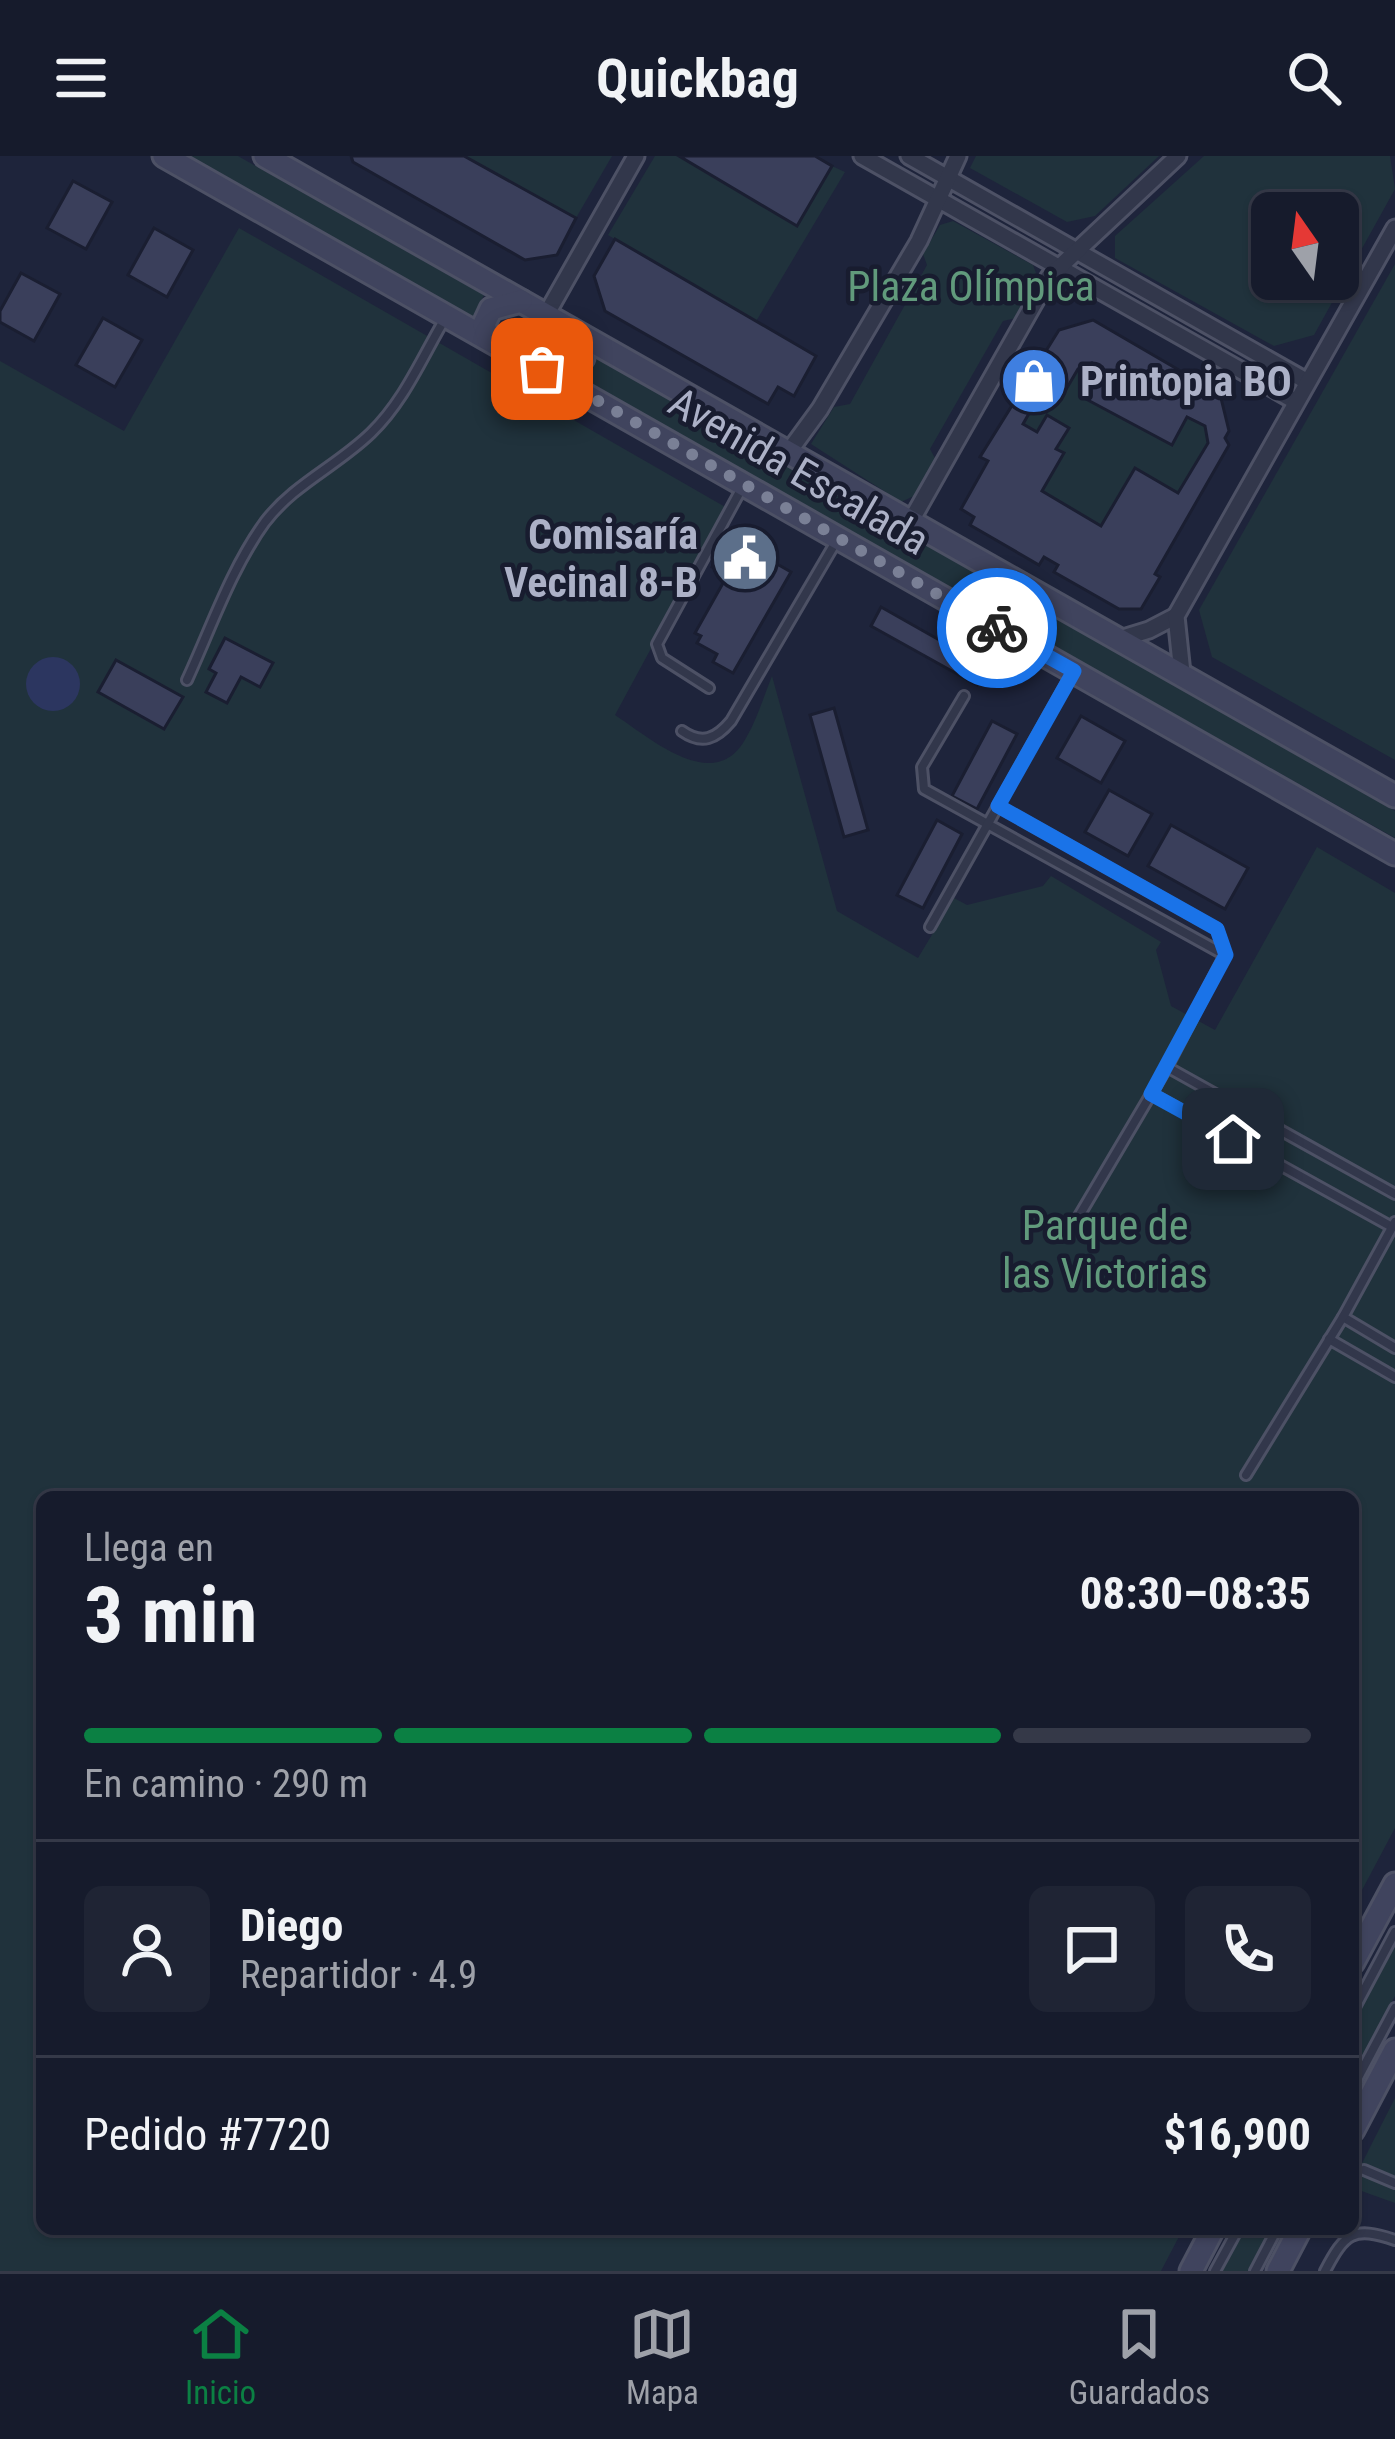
<!DOCTYPE html>
<html lang="es">
<meta charset="utf-8">
<style>
body{margin:0;font-family:"Roboto Condensed",sans-serif;background:#1f2434;color:#f1f3f6;height:100vh;display:flex;flex-direction:column;font-size:45px;white-space:nowrap}
*{box-sizing:border-box;margin:0}
p{font-size:39px;color:#9ea1a9}
.icon{flex:none;width:66px;height:66px;fill:none;stroke:currentColor;stroke-width:2;stroke-linecap:round;stroke-linejoin:round}
.map{position:relative;flex:1;overflow:hidden}
.sheet{position:absolute;left:36px;top:1335px;width:1323px;height:744px;display:flex;flex-direction:column;background:#161b2c;border-radius:18px;box-shadow:0 3px 9px #0004,0 0 0 3px #353948}
.sheet>*{flex:none}
.needle{width:78px;rotate:346deg}
.fabs{position:absolute;left:1251px;top:36px;display:grid;gap:24px}
.fabs a{display:grid;place-items:center;width:108px;height:108px;border-radius:18px;background:#161b2c;box-shadow:0 3px 9px #0004,0 0 0 3px #353948;font-size:60px}
.pin{position:absolute;display:grid;place-items:center;width:102px;height:102px;color:#fff;margin:-51px;border-radius:24px;box-shadow:0 6px 18px #0006}
.courier{position:absolute;display:grid;place-items:center;width:120px;height:120px;margin:-60px;border:9px solid #1a73e8;border-radius:50%;background:#fff;color:#222;box-shadow:0 3px 15px #0007}
.headline em{font-style:normal;font-weight:700}
.headline div{display:flex;flex-direction:column-reverse}
.headline{display:flex;align-items:center;justify-content:space-between;height:204px;padding:0 48px}
h1{font-size:78px;font-weight:700;line-height:90px}
.bar{display:grid;grid-template-columns:repeat(4,1fr);gap:18px 12px;align-content:center;height:144px;padding:0 48px}
.bar i{height:15px;border-radius:9px;background:#353948}
.bar .on{background:#0b8043}
.bar p{grid-column:span 4}
.line{display:flex;align-items:center;gap:30px;padding:0 48px;border-top:3px solid #353948}
.line div{flex:1}
.round{display:grid;place-items:center;flex:none;width:126px;height:126px;border-radius:18px;background:#1f2434}
header{display:flex;justify-content:space-between;align-items:center;height:156px;padding:0 48px;background:#161b2c;font-size:54px;font-weight:700}
.tabs{display:flex;justify-content:space-around;align-items:center;height:168px;border-top:3px solid #353948;background:#161b2c;font-size:33px;color:#9ea1a9}
.tabs a{display:grid;justify-items:center;gap:6px}
.tabs .on{color:#0b8043}
.map>svg:first-child{display:block}
</style>
<header><svg class="icon" aria-label="menu" viewBox="0 0 24 24"><path d="M4 6h16M4 12h16M4 18h16"/></svg>Quickbag<svg class="icon" aria-label="search" viewBox="0 0 24 24"><circle cx="10" cy="10" r="6"/><path d="M15 15l6 6"/></svg></header>
<div class="map">
<svg width="1395" height="2115" viewBox="0 0 1395 2115">
<rect width="100%" height="100%" fill="#1e243b"/>
<g fill="#20323c" fill-rule="evenodd">
<path d="M 186,0 L 238,0 L 484,139 L 472,162 Z"/>
<path d="M 464,0 L 612,0 L 576,62 Z"/>
<path d="M 655,0 L 679,0 L 797,70 L 832,10 L 845,16 L 755,167 L 608,79 Z"/>
<path d="M 976,0 L 1159,0 L 1095,60 L 1067,66 L 970,12 Z"/>
<path d="M 1204,0 L 1390,0 L 1395,33 L 1314,179 L 1274,190 L 1115,102 L 1115,80 ZM 1272,57 L 1338,57 L 1338,123 L 1272,123 Z"/>
<path d="M 953,65 L 1033,109 L 1036,117 L 1016,162 L 1003,165 L 930,293 L 936,304 L 914,340 L 901,346 L 811,288 L 834,251 L 850,248 L 927,109 L 923,98 L 940,69 Z"/>
<path d="M 239,72 L 727,352 L 615,559 C 650,582 715,640 746,582 C 757,563 764,540 772,520 L 837,755 L 918,802 L 954,742 L 967,749 L 1043,730 L 1051,720 L 1161,786 L 1156,794 L 1171,850 L 1215,874 L 1317,691 L 1395,737 L 1395,1672 L 1353,1751 L 1353,1341 L 42,1341 L 42,2073 L 1183,2073 L 1161,2115 L 0,2115 L 0,205 L 124,275 Z"/>
<path d="M 1395,108 L 1395,604 L 1212,501 L 1199,454 Z"/>
<path d="M 595,200 L 1395,655 L 1395,682 L 582,225 Z"/>
<path d="M 1092,207 L 1100,212 L 1085,242 L 1171,289 L 1187,261 L 1205,270 L 1208,287 L 1178,337 L 1135,313 L 1101,370 L 1042,335 L 1064,298 L 1056,293 L 1068,272 L 1047,259 L 1037,276 L 1023,268 L 1047,226 L 1064,236 L 1078,213 Z"/>
<path d="M 1395,1790 L 1395,1840 L 1353,1919 L 1353,1869 Z"/>
<path d="M 1395,1942 L 1395,2047 L 1353,2032 L 1353,2025 Z"/>
<path d="M 1244,2073 L 1271,2073 L 1249,2115 L 1221,2115 Z"/>
</g>
<circle fill="#2c3660" cx="53" cy="528" r="27"/>
<g fill="#3a3f5b" stroke="#1a1e31" stroke-width="3" fill-rule="evenodd">
<path d="M 351,0 L 464,0 L 576,62 L 557,99 L 525,104 L 353,6 Z"/>
<path d="M 679,0 L 815,0 L 832,10 L 797,70 Z"/>
<path d="M 73,25 L 112,46 L 86,93 L 47,72 Z"/>
<path d="M 154,72 L 193,94 L 167,141 L 128,119 Z"/>
<path d="M 615,83 L 816,200 L 794,240 L 778,231 L 768,248 L 605,155 L 594,120 Z"/>
<path d="M 21,117 L 60,138 L 34,185 L 0,166 L 0,155 Z"/>
<path d="M 103,162 L 142,184 L 115,231 L 76,209 Z"/>
<path d="M 1093,164 L 1220,238 L 1229,275 L 1225,282 L 1229,289 L 1155,418 L 1160,421 L 1141,453 L 1119,453 L 1054,416 L 1058,409 L 1044,401 L 1039,409 L 970,369 L 974,361 L 961,353 L 988,305 L 980,301 L 1059,174 ZM 1092,207 L 1100,212 L 1084,242 L 1172,289 L 1187,261 L 1205,270 L 1208,287 L 1178,337 L 1135,312 L 1101,370 L 1042,335 L 1064,297 L 1056,293 L 1069,272 L 1047,259 L 1037,276 L 1023,268 L 1047,226 L 1064,237 L 1078,213 Z"/>
<path d="M 730,381 L 791,416 L 733,517 L 713,506 L 717,498 L 697,487 L 701,480 L 695,477 L 727,420 L 712,411 Z"/>
<path d="M 881,451 L 987,511 L 977,529 L 871,470 Z"/>
<path d="M 225,482 L 273,507 L 260,531 L 241,521 L 227,547 L 206,536 L 216,517 L 209,513 Z"/>
<path d="M 116,504 L 183,541 L 164,573 L 98,536 Z"/>
<path d="M 834,552 L 868,674 L 844,681 L 810,559 Z"/>
<path d="M 1081,560 L 1125,585 L 1101,627 L 1057,602 Z"/>
<path d="M 992,565 L 1017,578 L 977,653 L 952,640 Z"/>
<path d="M 1109,634 L 1152,658 L 1128,700 L 1085,676 Z"/>
<path d="M 937,664 L 962,678 L 923,752 L 897,739 Z"/>
<path d="M 1171,669 L 1248,712 L 1225,753 L 1148,710 Z"/>
</g>
<g fill="none" stroke-linecap="round" stroke-linejoin="round">
<defs>
<g id="lane">
<path d="M 187,524 C 211,472 231,413 265,366 C 294,328 337,310 371,277 C 405,244 422,201 446,161"/>
<path d="M 709,532 L 662,502 L 657,488 L 743,330"/>
<path d="M 964,540 L 922,611 L 924,633 L 1225,799 L 1167,911 L 1395,1038"/>
<path d="M 682,575 C 702,589 716,583 731,565 L 837,384"/>
<path d="M 998,650 L 1217,773 L 1225,797"/>
<path d="M 930,771 L 1073,516"/>
<path d="M 1152,938 L 1392,1071"/>
<path d="M 1079,1060 L 1167,911"/>
<path d="M 1343,1161 L 1395,1192"/>
<path d="M 1329,1183 L 1395,1221"/>
<path d="M 1246,1319 L 1343,1161 L 1395,1066"/>
<path d="M 1353,1855 L 1395,1776"/>
<path d="M 1353,1931 L 1395,1852"/>
<path d="M 1364,2014 L 1395,2027"/>
<path d="M 1215,2115 L 1238,2073"/>
<path d="M 1255,2115 L 1277,2073"/>
<path d="M 1325,2115 C 1345,2077 1353,2070 1395,2084"/>
</g>
<g id="street">
<path d="M 862,0 L 1295,245"/>
<path d="M 909,0 L 1306,225"/>
<path d="M 546,159 L 636,0"/>
<path d="M 790,294 L 820,253 L 919,85 L 958,0"/>
<path d="M 912,363 L 1049,121 L 1178,0"/>
<path d="M 1123,482 L 1149,474 L 1176,460"/>
<path d="M 1182,517 L 1176,460 L 1395,72"/>
</g>
<g id="secondary">
<path d="M 164,0 L 1395,698"/>
<path d="M 265,0 L 1395,640"/>
<path d="M 488,183 L 484,168 L 491,153 L 521,145"/>
<path d="M 542,213 L 570,211 L 583,202 L 583,181"/>
<path d="M 1353,1806 L 1395,1728"/>
<path d="M 1353,1974 L 1395,1894"/>
<path d="M 1191,2115 L 1213,2073"/>
<path d="M 1278,2115 L 1300,2073"/>
</g>
</defs>
<use href="#lane" stroke="#4d5165" stroke-width="14"/>
<use href="#street" stroke="#4d5165" stroke-width="21"/>
<use href="#secondary" stroke="#4d5165" stroke-width="27"/>
<use href="#lane" stroke="#32374b" stroke-width="8"/>
<use href="#street" stroke="#32374b" stroke-width="15"/>
<use href="#secondary" stroke="#40445e" stroke-width="21"/>
</g>
<g fill="none" stroke-linecap="round" stroke-linejoin="round">
<path stroke="#7a8096" stroke-width="12" stroke-dasharray="0 21.6" d="M 542,213 L 997,472"/>
<path stroke="#1a73e8" stroke-width="15" d="M 997,472 L 1074,515 L 998,650 L 1217,773 L 1226,799 L 1151,938 L 1233,983"/>
</g>
<defs>
<symbol id="shop-disc" viewBox="-11 -11 22 22"><circle r="9.5" fill="#3f7fe0" stroke="#181c2f"/><path d="M-5-2.5h2.3a2.7 3.5 0 0 1 5.4 0H5L5.5 6h-11ZM-1.5-2.5h3a1.5 2.3 0 0 0-3 0Z" fill="#fff"/></symbol>
<symbol id="civic-disc" viewBox="-11 -11 22 22"><circle r="9.5" fill="#5c6f8a" stroke="#181c2f"/><path d="M-.6-6.5H3V-4.5H.6V-3L4-1V1h2V6H-6V1h2V-1L-.6-3ZM-1.2 2.5V6h2.4V2.5Z" fill="#fff"/></symbol>
</defs>
<g fill-rule="evenodd">
<use href="#shop-disc" x="996" y="187" width="76" height="76"/>
<use href="#civic-disc" x="707" y="364" width="76" height="76"/>
</g>
<g text-anchor="middle" dominant-baseline="central" stroke-width="9" stroke-linejoin="round" paint-order="stroke">
<g font-size="42" fill="#619a7c" stroke="#181c2f">
<text x="971" y="130">Plaza Olímpica</text>
<text x="1105" y="1069">Parque de<tspan x="1105" dy="48">las Victorias</tspan></text>
</g>
<g font-size="42" font-weight="bold" fill="#acb1c7" stroke="#181c2f" text-anchor="start">
<text x="1080" y="225">Printopia BO</text>
<text x="698" y="378" text-anchor="end">Comisaría<tspan x="698" dy="48">Vecinal 8-B</tspan></text>
</g>
<g font-size="42" fill="#acb1c7" stroke="#181c2f">
<text transform="translate(799 315) rotate(30)">Avenida Escalada</text>
</g>
</g>
</svg>
<div class="fabs">
<a><svg class="needle" viewBox="-14 -14 28 28"><path d="M0-13l5 13h-10z" fill="#e53935"/><path d="M0 13l5-13h-10z" fill="#9ea1a9"/></svg></a>
</div>
<div class="pin" style="left:542px;top:213px;background:#ea580c"><svg class="icon" aria-label="bag" viewBox="0 0 24 24"><path d="M5 8h14l-1 12H6zM9 8a3 3 0 0 1 6 0"/></svg></div>
<div class="pin" style="left:1233px;top:983px;background:#1f2937"><svg class="icon" aria-label="home" viewBox="0 0 24 24"><path d="M3 11l9-7 9 7M6 9v11h12V9"/></svg></div>
<div class="courier" style="left:997px;top:472px"><svg class="icon" aria-label="bike" viewBox="0 0 24 24"><circle cx="6" cy="16" r="4"/><circle cx="18" cy="16" r="4"/><path d="M6 16l4-8h5l3 8M10 8l3 8H6M13 5h3"/></svg></div>
<section class="sheet">
<div class="headline"><div><h1>3 min</h1><p>Llega en</p></div><em>08:30–08:35</em></div>
<div class="bar"><i class="on"></i><i class="on"></i><i class="on"></i><i></i><p>En camino · 290 m</p></div>
<div class="line" style="height:216px"><a class="round"><svg class="icon" aria-label="person" viewBox="0 0 24 24"><circle cx="12" cy="8" r="4"/><path d="M4 21q1-7 8-7t8 7"/></svg></a><div><b>Diego</b><p>Repartidor · 4.9</p></div><a class="round"><svg class="icon" aria-label="chat" viewBox="0 0 24 24"><path d="M4 5h16v11H9l-5 4z"/></svg></a><a class="round"><svg class="icon" aria-label="phone" viewBox="0 0 24 24"><path d="M5 4h4l2 5-3 2q2 4 5 5l2-3 5 2v4C11 20 4 13 5 4z"/></svg></a></div>
<div class="line" style="height:156px"><div>Pedido #7720</div><b>$16,900</b></div>
</section>
</div>
<nav class="tabs">
<a class="on"><svg class="icon" aria-label="home" viewBox="0 0 24 24"><path d="M3 11l9-7 9 7M6 9v11h12V9"/></svg>Inicio</a>
<a><svg class="icon" aria-label="map" viewBox="0 0 24 24"><path d="M3 6l6-2 6 2 6-2v14l-6 2-6-2-6 2zM9 4v14M15 6v14"/></svg>Mapa</a>
<a><svg class="icon" aria-label="saved" viewBox="0 0 24 24"><path d="M7 4h10v16l-5-4-5 4z"/></svg>Guardados</a>
</nav>
